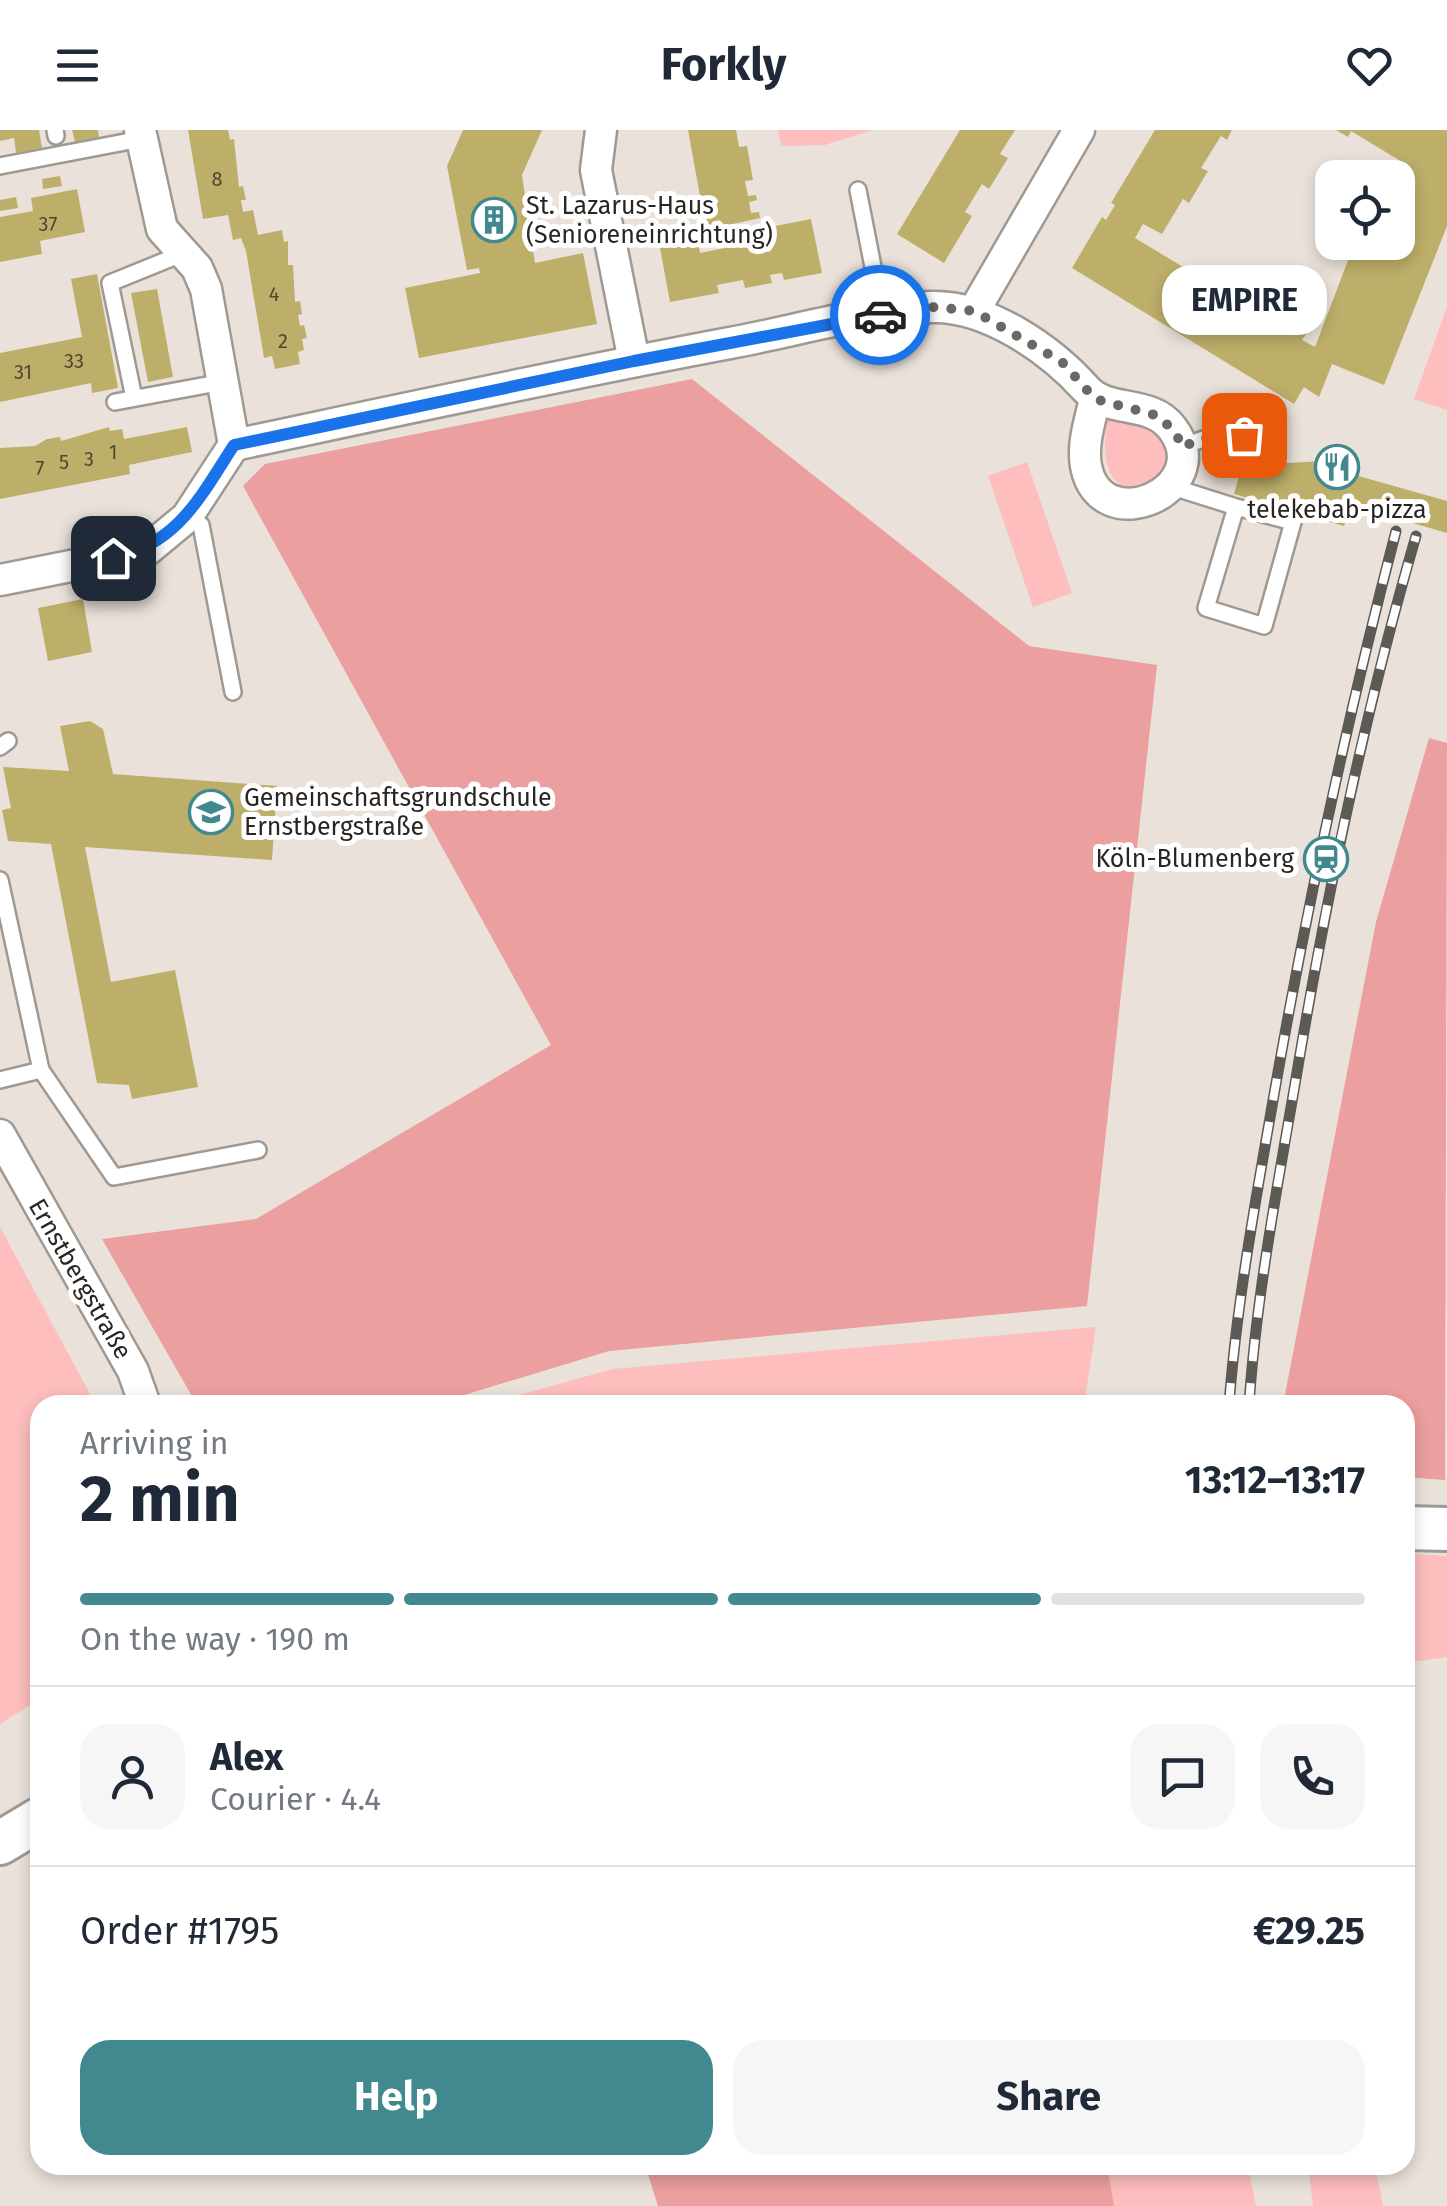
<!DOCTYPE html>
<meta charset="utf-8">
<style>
body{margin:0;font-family:"Fira Sans",sans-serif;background:#f6f6f7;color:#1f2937;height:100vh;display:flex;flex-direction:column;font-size:38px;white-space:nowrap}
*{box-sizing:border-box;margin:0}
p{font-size:32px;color:#747a83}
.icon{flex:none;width:55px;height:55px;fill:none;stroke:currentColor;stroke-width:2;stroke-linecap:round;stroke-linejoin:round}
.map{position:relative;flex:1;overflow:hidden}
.drawer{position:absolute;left:30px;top:1265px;width:1385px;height:780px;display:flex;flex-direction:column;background:#fff;border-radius:30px;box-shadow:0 5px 15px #0003}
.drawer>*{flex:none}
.buttons{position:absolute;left:1315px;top:30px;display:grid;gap:20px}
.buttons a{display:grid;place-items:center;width:100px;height:100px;border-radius:20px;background:#fff;box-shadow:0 5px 15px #0003;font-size:50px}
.pin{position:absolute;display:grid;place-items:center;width:85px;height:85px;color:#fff;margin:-42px;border-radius:20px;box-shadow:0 5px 15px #0006}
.courier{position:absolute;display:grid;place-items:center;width:100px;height:100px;margin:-50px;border:8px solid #1a73e8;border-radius:50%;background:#fff;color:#222;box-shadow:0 2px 12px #0007}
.bubble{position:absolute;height:70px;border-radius:30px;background:#fff;box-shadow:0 5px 15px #0003;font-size:32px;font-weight:700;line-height:70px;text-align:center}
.overview em{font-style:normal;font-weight:700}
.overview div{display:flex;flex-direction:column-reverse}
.overview{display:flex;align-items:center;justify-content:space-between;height:170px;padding:0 50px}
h1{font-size:65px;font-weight:700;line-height:75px}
.bar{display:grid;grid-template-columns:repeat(4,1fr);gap:15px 10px;align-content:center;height:120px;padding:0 50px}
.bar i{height:12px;border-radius:8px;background:#e0e1e3}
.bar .active{background:#41898e}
.bar p{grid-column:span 4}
.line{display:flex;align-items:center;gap:25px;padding:0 50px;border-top:2px solid #e0e1e3}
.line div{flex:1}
.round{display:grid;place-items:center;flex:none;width:105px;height:105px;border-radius:30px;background:#f6f6f7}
.action{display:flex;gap:20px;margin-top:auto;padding:20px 50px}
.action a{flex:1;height:115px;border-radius:30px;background:#41898e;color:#fff;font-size:40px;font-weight:700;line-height:115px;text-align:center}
.action a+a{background:#f6f6f7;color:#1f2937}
header{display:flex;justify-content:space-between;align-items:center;height:130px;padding:0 50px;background:#fff;font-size:45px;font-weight:700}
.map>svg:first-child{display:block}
</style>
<header><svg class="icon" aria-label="menu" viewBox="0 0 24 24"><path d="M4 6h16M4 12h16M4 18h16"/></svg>Forkly<svg class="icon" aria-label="heart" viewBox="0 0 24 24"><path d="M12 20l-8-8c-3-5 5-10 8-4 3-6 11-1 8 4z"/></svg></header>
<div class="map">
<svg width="1447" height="2076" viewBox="0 0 1447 2076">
<rect width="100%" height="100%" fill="#eae2da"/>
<g fill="#fdbebd">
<path d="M 778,0 L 873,0 L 825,15 L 781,16 Z"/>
<path d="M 1339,33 L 1351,36 L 1357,43 L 1356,47 L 1332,48 L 1332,75 L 1324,45 Z"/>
<path d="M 1447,177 L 1447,280 L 1414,269 Z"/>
<path d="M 1113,287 C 1247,311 1086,429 1107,292 Z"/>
<path d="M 1027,332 L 1072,463 L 1033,477 L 988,346 Z"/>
<path d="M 0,1097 L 96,1275 L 40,1275 L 40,1569 L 0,1594 Z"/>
<path d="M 1096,1197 L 1084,1275 L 483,1275 L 613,1239 Z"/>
<path d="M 1405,1423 L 1447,1426 L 1447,1527 L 1405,1533 Z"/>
<path d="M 1107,2035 L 1248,2035 L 1256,2076 L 1114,2076 Z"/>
<path d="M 1308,2035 L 1375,2035 L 1383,2076 L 1313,2076 Z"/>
</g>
<g fill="#eb9f9e">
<path d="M 692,249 L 1029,516 L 1157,535 L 1087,1176 L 609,1221 L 431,1275 L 197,1275 L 102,1109 L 256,1089 L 551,915 L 243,356 L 265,334 Z"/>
<path d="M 1429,608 L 1447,613 L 1445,1350 L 1405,1347 L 1405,1275 L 1283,1275 L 1376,792 Z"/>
<path d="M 645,2035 L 1107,2035 L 1114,2076 L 658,2076 Z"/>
</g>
<g fill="#bdaf6a">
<path d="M 0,0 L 39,0 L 42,18 L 16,23 L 14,8 L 0,11 Z"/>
<path d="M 72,0 L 98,0 L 99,7 L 75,12 Z"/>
<path d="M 188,0 L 228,0 L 230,10 L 234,9 L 239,57 L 243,56 L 246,70 L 241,70 L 243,82 L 253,80 L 258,105 L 282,100 L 284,112 L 288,111 L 288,135 L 293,135 L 295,172 L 300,171 L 302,184 L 298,185 L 300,196 L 304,195 L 307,208 L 302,209 L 304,220 L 298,222 L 300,234 L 275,239 L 272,226 L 264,228 L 246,121 L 241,108 L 233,110 L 228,85 L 203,89 Z"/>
<path d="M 463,0 L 542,0 L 522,45 L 535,133 L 583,123 L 597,194 L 419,228 L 405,158 L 480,143 L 479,138 L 467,140 L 447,36 Z"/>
<path d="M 688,0 L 736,0 L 739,17 L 747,16 L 753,50 L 745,51 L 748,66 L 756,65 L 757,70 L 749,72 L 751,83 L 759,82 L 760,88 L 733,94 L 734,104 L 811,89 L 822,143 L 784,150 L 782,143 L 770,145 L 772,153 L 745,158 L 743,150 L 717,155 L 719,163 L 670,172 L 660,118 L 698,111 L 700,123 L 730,117 L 726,95 L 706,99 Z"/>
<path d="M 960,0 L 1015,0 L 1000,24 L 1008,28 L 989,59 L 982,54 L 965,82 L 972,86 L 944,133 L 897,104 Z"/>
<path d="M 1155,0 L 1232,0 L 1227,10 L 1221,6 L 1201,38 L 1208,41 L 1189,73 L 1183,69 L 1162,104 L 1143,94 L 1135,108 L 1203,149 L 1207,143 L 1237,162 L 1235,168 L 1272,191 L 1276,185 L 1306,204 L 1302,210 L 1315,217 L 1355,112 L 1398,112 L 1398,61 L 1407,35 L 1351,1 L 1348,7 L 1336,0 L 1447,0 L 1447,96 L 1384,255 L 1332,234 L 1319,267 L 1304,257 L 1294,274 L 1072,138 L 1102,87 L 1106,90 L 1115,75 L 1111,73 Z"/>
<path d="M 60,46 L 62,56 L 43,59 L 42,49 Z"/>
<path d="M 77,59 L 85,102 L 40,111 L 42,124 L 0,132 L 0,87 L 33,81 L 31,68 Z"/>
<path d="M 16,67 L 18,78 L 0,81 L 0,70 Z"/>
<path d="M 97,144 L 118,258 L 92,263 L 91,253 L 0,272 L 0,223 L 82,207 L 71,149 Z"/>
<path d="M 157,159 L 173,247 L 148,252 L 131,163 Z"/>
<path d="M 109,297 L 110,301 L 122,299 L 124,309 L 187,297 L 192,322 L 129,335 L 130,344 L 0,369 L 0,318 L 35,316 L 47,309 L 60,307 L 61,311 Z"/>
<path d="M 1359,329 L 1355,345 L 1447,371 L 1447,403 L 1351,375 L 1344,396 L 1234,364 L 1240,343 L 1248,345 L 1250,335 Z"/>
<path d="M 83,469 L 92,522 L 48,531 L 38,478 Z"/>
<path d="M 90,591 L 103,599 L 113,644 L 277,656 L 272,730 L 85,717 L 111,852 L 175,840 L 198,957 L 132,969 L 129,955 L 97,953 L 51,714 L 8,711 L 2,680 L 11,678 L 3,637 L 69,641 L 60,596 Z"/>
</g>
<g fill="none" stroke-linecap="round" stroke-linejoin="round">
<defs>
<g id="service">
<path d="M 55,0 L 56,6"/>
<path d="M 0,36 L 141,9"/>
<path d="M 858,60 L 882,183"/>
<path d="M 134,268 L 110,153 L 184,123"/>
<path d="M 115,272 L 223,252"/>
<path d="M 1181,317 L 1209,307 L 1244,305"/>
<path d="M 1174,353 L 1179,359 L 1236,377 L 1206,478 L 1264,496 L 1293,392 L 1236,377"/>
<path d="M 187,387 L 201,395 L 233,562"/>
<path d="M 0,617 L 8,611"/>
<path d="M 0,750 L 41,940 L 0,950"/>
<path d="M 41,940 L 114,1047 L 258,1020"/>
</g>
<g id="minor">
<path d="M 140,0 L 162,99 L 197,138 L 206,159 L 234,315"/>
<path d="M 601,0 L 596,40 L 634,231"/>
<path d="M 974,181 L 1079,0"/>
<path d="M 0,450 L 146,421 L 187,387 L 234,315 C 399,280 564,244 730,213 C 795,201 865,180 931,177 C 987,175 1050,219 1086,259 C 1108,284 1150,269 1172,298 C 1219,359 1100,412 1086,336 C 1082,314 1090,291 1095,269"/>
<path d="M 0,1005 L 133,1241 L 145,1275"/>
</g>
<g id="secondary">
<path d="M 1405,1398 L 1447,1399"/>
<path d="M 0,1713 L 40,1689"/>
</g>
</defs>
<use href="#service" stroke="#a09992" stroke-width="20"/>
<use href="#minor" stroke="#a09992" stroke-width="35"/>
<use href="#secondary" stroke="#a09992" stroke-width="48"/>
<use href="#service" stroke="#fff" stroke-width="15"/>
<use href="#minor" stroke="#fff" stroke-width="30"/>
<use href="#secondary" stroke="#fff" stroke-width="42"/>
<defs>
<g id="rail">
<path d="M 1229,1275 C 1237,1169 1257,1063 1275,959 C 1308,771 1348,585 1396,401"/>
<path d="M 1249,1275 C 1256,1170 1276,1064 1294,960 C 1325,773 1363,588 1416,406"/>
</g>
</defs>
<use href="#rail" stroke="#5d5955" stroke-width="11"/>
<use href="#rail" stroke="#fff" stroke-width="8" stroke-dasharray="22" stroke-linecap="butt"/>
</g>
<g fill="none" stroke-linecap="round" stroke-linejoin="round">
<path stroke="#6c6762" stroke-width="10" stroke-dasharray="0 18" d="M 880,185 L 932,177 L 974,181 L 1062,232 L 1095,269 L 1159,286 L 1177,305 L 1181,317 L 1209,307 L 1244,305"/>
<path stroke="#1a73e8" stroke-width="12" d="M 113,428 C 178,414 200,367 234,315 L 634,231 L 880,185"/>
</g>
<defs>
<symbol id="building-ring" viewBox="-11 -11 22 22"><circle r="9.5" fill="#fff" stroke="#41898e" stroke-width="1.5"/><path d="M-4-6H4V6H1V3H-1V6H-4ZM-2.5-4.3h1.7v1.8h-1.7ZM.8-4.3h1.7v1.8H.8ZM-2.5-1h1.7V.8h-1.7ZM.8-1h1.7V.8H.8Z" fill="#41898e"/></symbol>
<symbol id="restaurant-ring" viewBox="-11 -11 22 22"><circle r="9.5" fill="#fff" stroke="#41898e" stroke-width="1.5"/><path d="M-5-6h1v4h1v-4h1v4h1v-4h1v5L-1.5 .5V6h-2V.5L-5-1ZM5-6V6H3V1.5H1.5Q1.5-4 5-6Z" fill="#41898e"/></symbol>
<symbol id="school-ring" viewBox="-11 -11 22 22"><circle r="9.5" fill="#fff" stroke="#41898e" stroke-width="1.5"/><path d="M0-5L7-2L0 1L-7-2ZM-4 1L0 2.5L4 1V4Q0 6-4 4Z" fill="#41898e"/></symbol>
<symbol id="station-ring" viewBox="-11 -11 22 22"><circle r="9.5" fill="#fff" stroke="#41898e" stroke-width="1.5"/><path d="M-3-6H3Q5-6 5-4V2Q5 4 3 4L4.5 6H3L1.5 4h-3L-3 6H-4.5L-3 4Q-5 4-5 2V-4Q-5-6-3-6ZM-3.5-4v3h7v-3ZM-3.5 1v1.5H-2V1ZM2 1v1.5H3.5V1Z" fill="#41898e"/></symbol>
</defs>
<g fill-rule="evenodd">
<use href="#building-ring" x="469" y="65" width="50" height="50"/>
<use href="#restaurant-ring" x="1312" y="312" width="50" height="50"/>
<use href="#school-ring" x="186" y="657" width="50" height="50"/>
<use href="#station-ring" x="1301" y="704" width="50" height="50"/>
</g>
<g text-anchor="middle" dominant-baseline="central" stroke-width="10" stroke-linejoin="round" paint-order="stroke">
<g font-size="20" fill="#4d4834">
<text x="217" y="49">8</text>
<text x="48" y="94">37</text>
<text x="274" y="164">4</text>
<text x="283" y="211">2</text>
<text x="74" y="231">33</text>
<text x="23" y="242">31</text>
<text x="113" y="322">1</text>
<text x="89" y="329">3</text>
<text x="64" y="332">5</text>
<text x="40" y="338">7</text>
</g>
<g font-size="25" fill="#282522" stroke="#fff" text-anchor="start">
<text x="526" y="76">St. Lazarus-Haus<tspan x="526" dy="29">(Senioreneinrichtung)</tspan></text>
<text x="1337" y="380" text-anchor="middle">telekebab-pizza</text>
<text x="244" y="668">Gemeinschaftsgrundschule<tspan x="244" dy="29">Ernstbergstraße</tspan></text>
<text x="1294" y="729" text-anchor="end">Köln-Blumenberg</text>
</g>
<g font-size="25" fill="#282522" stroke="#fff">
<text transform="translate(80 1149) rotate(60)">Ernstbergstraße</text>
</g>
</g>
</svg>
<div class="buttons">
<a><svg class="icon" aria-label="locate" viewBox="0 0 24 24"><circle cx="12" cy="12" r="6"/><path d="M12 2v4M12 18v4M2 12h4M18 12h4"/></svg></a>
</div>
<div class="pin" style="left:1244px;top:305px;background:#ea580c"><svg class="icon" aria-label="bag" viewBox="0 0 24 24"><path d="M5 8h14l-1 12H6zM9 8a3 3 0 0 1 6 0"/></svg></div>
<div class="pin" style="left:113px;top:428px;background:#1f2937"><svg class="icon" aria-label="home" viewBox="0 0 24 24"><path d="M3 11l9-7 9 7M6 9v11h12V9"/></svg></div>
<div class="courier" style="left:880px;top:185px"><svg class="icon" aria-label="car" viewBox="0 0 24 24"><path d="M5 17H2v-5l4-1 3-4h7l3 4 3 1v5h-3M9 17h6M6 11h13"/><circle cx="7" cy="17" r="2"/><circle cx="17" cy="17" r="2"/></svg></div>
<div class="bubble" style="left:1162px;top:135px;width:165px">EMPIRE</div>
<section class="drawer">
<div class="overview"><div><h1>2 min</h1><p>Arriving in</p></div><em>13:12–13:17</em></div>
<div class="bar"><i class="active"></i><i class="active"></i><i class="active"></i><i></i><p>On the way · 190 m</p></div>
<div class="line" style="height:180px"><a class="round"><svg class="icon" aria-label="person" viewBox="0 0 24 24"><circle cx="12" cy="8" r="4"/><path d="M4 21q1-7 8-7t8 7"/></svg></a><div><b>Alex</b><p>Courier · 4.4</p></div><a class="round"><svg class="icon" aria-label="chat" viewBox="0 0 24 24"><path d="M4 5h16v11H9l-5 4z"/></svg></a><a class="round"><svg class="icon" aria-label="phone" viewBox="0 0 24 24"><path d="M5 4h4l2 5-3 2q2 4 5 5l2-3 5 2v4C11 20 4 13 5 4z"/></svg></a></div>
<div class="line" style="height:130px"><div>Order #1795</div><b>€29.25</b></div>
<div class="action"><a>Help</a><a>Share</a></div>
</section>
</div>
